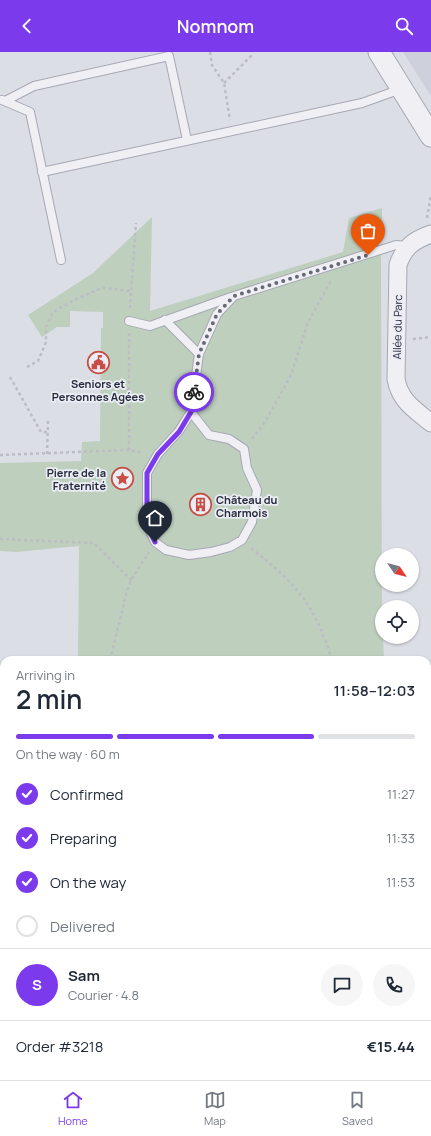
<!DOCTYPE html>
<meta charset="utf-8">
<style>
body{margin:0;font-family:Manrope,sans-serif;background:#f6f6f7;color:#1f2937;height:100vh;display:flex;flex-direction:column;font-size:15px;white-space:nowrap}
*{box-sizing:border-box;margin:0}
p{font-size:13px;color:#747a83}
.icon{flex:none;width:22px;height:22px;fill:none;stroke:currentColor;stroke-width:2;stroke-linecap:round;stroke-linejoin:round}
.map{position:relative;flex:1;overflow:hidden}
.side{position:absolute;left:0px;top:604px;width:431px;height:424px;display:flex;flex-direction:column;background:#fff;border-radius:12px 12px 0 0;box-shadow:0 1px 3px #0004}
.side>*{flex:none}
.needle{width:26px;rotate:125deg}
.buttons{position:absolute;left:375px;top:496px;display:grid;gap:8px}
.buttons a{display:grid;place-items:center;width:44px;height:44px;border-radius:50%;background:#fff;box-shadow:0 1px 3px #0004;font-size:20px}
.pin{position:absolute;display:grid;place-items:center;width:34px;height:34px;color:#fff;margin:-41px -17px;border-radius:50% 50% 50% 0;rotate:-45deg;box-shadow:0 0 4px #0007}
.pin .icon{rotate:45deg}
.courier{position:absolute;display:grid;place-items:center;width:40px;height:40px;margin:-20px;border:3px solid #7c3aed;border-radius:50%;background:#fff;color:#222;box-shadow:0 1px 5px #0007}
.overview em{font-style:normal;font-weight:600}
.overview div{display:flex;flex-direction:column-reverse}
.overview{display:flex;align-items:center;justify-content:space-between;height:68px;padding:0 16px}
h1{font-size:26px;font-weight:600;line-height:30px}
.bar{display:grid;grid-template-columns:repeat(4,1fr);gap:6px 4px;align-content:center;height:48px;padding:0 16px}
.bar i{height:5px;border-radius:3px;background:#e0e1e3}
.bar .current{background:#7c3aed}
.bar p{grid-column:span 4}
.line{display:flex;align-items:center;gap:10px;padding:0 16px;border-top:1px solid #e0e1e3}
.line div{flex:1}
.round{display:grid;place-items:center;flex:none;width:42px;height:42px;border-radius:21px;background:#f6f6f7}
ol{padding:0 16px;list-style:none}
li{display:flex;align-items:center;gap:12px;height:44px}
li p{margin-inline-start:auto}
li .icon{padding:4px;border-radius:50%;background:#7c3aed;color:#fff;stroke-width:4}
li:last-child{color:#747a83}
li i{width:22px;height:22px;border:2px solid #e0e1e3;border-radius:50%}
header{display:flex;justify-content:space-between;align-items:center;height:52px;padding:0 16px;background:#7c3aed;color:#fff;font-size:18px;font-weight:600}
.tab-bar{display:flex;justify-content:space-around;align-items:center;height:56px;border-top:1px solid #e0e1e3;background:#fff;font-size:11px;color:#747a83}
.tab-bar a{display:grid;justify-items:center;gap:2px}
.tab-bar .current{color:#7c3aed}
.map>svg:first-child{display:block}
</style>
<header><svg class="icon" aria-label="back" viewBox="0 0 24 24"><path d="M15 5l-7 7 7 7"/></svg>Nomnom<svg class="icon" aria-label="search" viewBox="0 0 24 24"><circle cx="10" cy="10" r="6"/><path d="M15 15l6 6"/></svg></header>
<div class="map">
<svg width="431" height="1028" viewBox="0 0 431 1028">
<rect width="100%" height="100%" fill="#dcdee6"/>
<g fill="#ced0db">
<path d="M 403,0 L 431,0 L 431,44 Z"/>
<path d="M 221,1024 L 352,1024 L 352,1028 L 222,1028 Z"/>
</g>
<path fill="#becfbe" d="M 382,156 L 382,185 L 375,187 L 381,200 L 382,585 L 383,585 L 384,608 L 78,608 L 79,494 L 16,500 L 0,499 L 0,411 L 81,409 L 82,390 L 100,389 L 101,276 L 103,276 L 103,260 L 70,259 L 70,275 L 57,275 L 42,285 L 28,263 L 93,221 L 152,165 L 150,259 L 343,200 L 349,166 Z"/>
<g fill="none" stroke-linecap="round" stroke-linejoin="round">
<defs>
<g id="service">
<path d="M 2,48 L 30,60 L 61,208"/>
<path d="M 5,49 L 34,34 L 169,4 L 187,88"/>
<path d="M 42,120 L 362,51 L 401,37"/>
<path d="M 165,268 L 199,302"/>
<path d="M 129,269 L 150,274 L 231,245"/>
<path d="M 191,360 L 209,383 L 229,387 L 244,397 L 247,416 L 257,438 L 252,470 L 242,488 L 230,495 L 211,500 L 189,503 L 166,498 L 155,490 L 147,473 L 147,421 L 158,402 L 179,379 L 191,360 L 199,302 L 217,262 L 234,244 L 396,193 L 407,194"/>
</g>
<g id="minor">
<path d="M 431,182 C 414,188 404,195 398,213 L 396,327 C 400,349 414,357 431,371"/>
<path d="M 427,975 L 431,975"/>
<path d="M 61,1024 L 62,1028"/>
</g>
<path id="tertiary" d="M 379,0 L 431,84"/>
</defs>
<use href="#service" stroke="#a6a8b3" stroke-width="10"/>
<use href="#minor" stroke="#a6a8b3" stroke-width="19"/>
<use href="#tertiary" stroke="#a6a8b3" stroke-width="23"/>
<g stroke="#bbbcc4" stroke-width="2.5" stroke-dasharray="3 3" stroke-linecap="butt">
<path d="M 210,0 L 212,13 L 224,31 L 230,68"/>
<path d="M 224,31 L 251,4 L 252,0"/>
<path d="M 427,166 L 431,143"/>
<path d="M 130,256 L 136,171"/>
<path d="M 413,287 L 431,285"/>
<path d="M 27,315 L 38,309 L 46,290 L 46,275 L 53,260 L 76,247 L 102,236 L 131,239"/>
<path d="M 10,325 L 41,380 L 48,380"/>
<path d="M 252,387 L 265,370 L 291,323 L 308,270 L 332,227"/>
<path d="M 129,398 L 129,281"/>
<path d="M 47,402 L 48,368"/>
<path d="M 0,403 L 129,398 L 144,401"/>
<path d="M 0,487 L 94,491 L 131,528"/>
<path d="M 251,496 C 297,533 314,551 332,608"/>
<path d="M 110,608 L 127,539 L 131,528 L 149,500"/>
<path d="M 206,1028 L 206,1024"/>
</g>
<use href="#service" stroke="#efeff4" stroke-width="8"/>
<use href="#minor" stroke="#efeff4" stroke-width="17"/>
<use href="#tertiary" stroke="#efeff4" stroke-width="21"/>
</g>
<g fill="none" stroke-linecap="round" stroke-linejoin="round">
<path stroke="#666977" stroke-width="4" stroke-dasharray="0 7.2" d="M 194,340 L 199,302 L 217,262 L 234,244 L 368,203"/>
<path stroke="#7c3aed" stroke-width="5" d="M 155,490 L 147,473 L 147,421 L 158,402 L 179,380 L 191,360 L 194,340"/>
</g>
<defs>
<symbol id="civic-ring" viewBox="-11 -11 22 22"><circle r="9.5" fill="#ebedf4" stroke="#c74d45" stroke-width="1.5"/><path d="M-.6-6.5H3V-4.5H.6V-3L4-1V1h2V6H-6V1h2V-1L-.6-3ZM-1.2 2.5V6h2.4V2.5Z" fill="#c74d45"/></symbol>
<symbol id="sight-ring" viewBox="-11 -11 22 22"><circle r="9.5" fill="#ebedf4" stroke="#c74d45" stroke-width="1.5"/><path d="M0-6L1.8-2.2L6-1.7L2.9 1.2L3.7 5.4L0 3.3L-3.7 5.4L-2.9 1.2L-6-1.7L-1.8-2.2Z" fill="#c74d45"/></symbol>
<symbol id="building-ring" viewBox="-11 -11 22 22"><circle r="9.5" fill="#ebedf4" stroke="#c74d45" stroke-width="1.5"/><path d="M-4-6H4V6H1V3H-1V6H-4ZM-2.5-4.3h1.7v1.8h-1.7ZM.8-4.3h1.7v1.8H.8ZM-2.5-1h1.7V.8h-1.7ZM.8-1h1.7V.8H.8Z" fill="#c74d45"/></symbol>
</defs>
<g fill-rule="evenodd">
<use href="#civic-ring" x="86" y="298" width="25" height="25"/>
<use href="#sight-ring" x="110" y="414" width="25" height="25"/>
<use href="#building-ring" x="188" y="440" width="25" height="25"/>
</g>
<g text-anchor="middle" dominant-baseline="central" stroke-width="3.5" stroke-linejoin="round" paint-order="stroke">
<g font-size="11" fill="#272a3b" stroke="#ebedf4">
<text transform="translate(397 275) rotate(-89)">Allée du Parc</text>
</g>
<g font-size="11" font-weight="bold" fill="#272a3b" stroke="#ebedf4">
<text x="98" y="331">Seniors et<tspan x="98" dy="13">Personnes Agées</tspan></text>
<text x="106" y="420" text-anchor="end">Pierre de la<tspan x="106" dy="13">Fraternité</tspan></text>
<text x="216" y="447" text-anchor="start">Château du<tspan x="216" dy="13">Charmois</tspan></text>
</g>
</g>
</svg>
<div class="buttons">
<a><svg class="needle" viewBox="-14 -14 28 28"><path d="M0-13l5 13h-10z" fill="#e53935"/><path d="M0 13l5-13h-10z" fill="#747a83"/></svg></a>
<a><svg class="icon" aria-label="locate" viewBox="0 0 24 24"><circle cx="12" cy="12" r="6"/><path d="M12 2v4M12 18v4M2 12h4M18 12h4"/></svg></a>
</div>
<div class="pin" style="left:368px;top:203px;background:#ea580c"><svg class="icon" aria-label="bag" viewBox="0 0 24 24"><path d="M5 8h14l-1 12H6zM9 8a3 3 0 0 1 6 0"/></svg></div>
<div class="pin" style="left:155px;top:490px;background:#1f2937"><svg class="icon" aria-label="home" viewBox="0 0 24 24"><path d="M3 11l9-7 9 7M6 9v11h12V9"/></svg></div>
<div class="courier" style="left:194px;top:340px"><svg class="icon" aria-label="bike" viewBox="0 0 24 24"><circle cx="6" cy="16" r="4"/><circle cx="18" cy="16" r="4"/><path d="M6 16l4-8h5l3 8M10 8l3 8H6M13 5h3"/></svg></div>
<section class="side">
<div class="overview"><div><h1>2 min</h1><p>Arriving in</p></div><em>11:58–12:03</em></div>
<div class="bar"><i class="current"></i><i class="current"></i><i class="current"></i><i></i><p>On the way · 60 m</p></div>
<ol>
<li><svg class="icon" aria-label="check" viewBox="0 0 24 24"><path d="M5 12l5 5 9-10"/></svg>Confirmed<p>11:27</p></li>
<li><svg class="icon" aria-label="check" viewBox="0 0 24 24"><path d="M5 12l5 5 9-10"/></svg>Preparing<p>11:33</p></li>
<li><svg class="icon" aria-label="check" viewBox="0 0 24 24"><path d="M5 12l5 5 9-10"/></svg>On the way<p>11:53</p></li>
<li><i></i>Delivered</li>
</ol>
<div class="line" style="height:72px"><b class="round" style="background:#7c3aed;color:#fff">S</b><div><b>Sam</b><p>Courier · 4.8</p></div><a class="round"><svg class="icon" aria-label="chat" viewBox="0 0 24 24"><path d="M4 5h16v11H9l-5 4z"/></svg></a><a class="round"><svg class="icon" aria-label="phone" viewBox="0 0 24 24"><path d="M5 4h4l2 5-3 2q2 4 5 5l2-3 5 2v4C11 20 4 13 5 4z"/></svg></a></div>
<div class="line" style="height:52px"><div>Order #3218</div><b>€15.44</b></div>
</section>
</div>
<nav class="tab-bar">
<a class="current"><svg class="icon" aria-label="home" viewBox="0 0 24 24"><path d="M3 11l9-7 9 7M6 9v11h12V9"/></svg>Home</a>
<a><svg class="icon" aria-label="map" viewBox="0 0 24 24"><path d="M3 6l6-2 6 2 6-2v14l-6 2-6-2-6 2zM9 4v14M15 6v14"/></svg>Map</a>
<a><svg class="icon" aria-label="saved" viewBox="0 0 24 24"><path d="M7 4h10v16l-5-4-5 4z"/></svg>Saved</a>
</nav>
